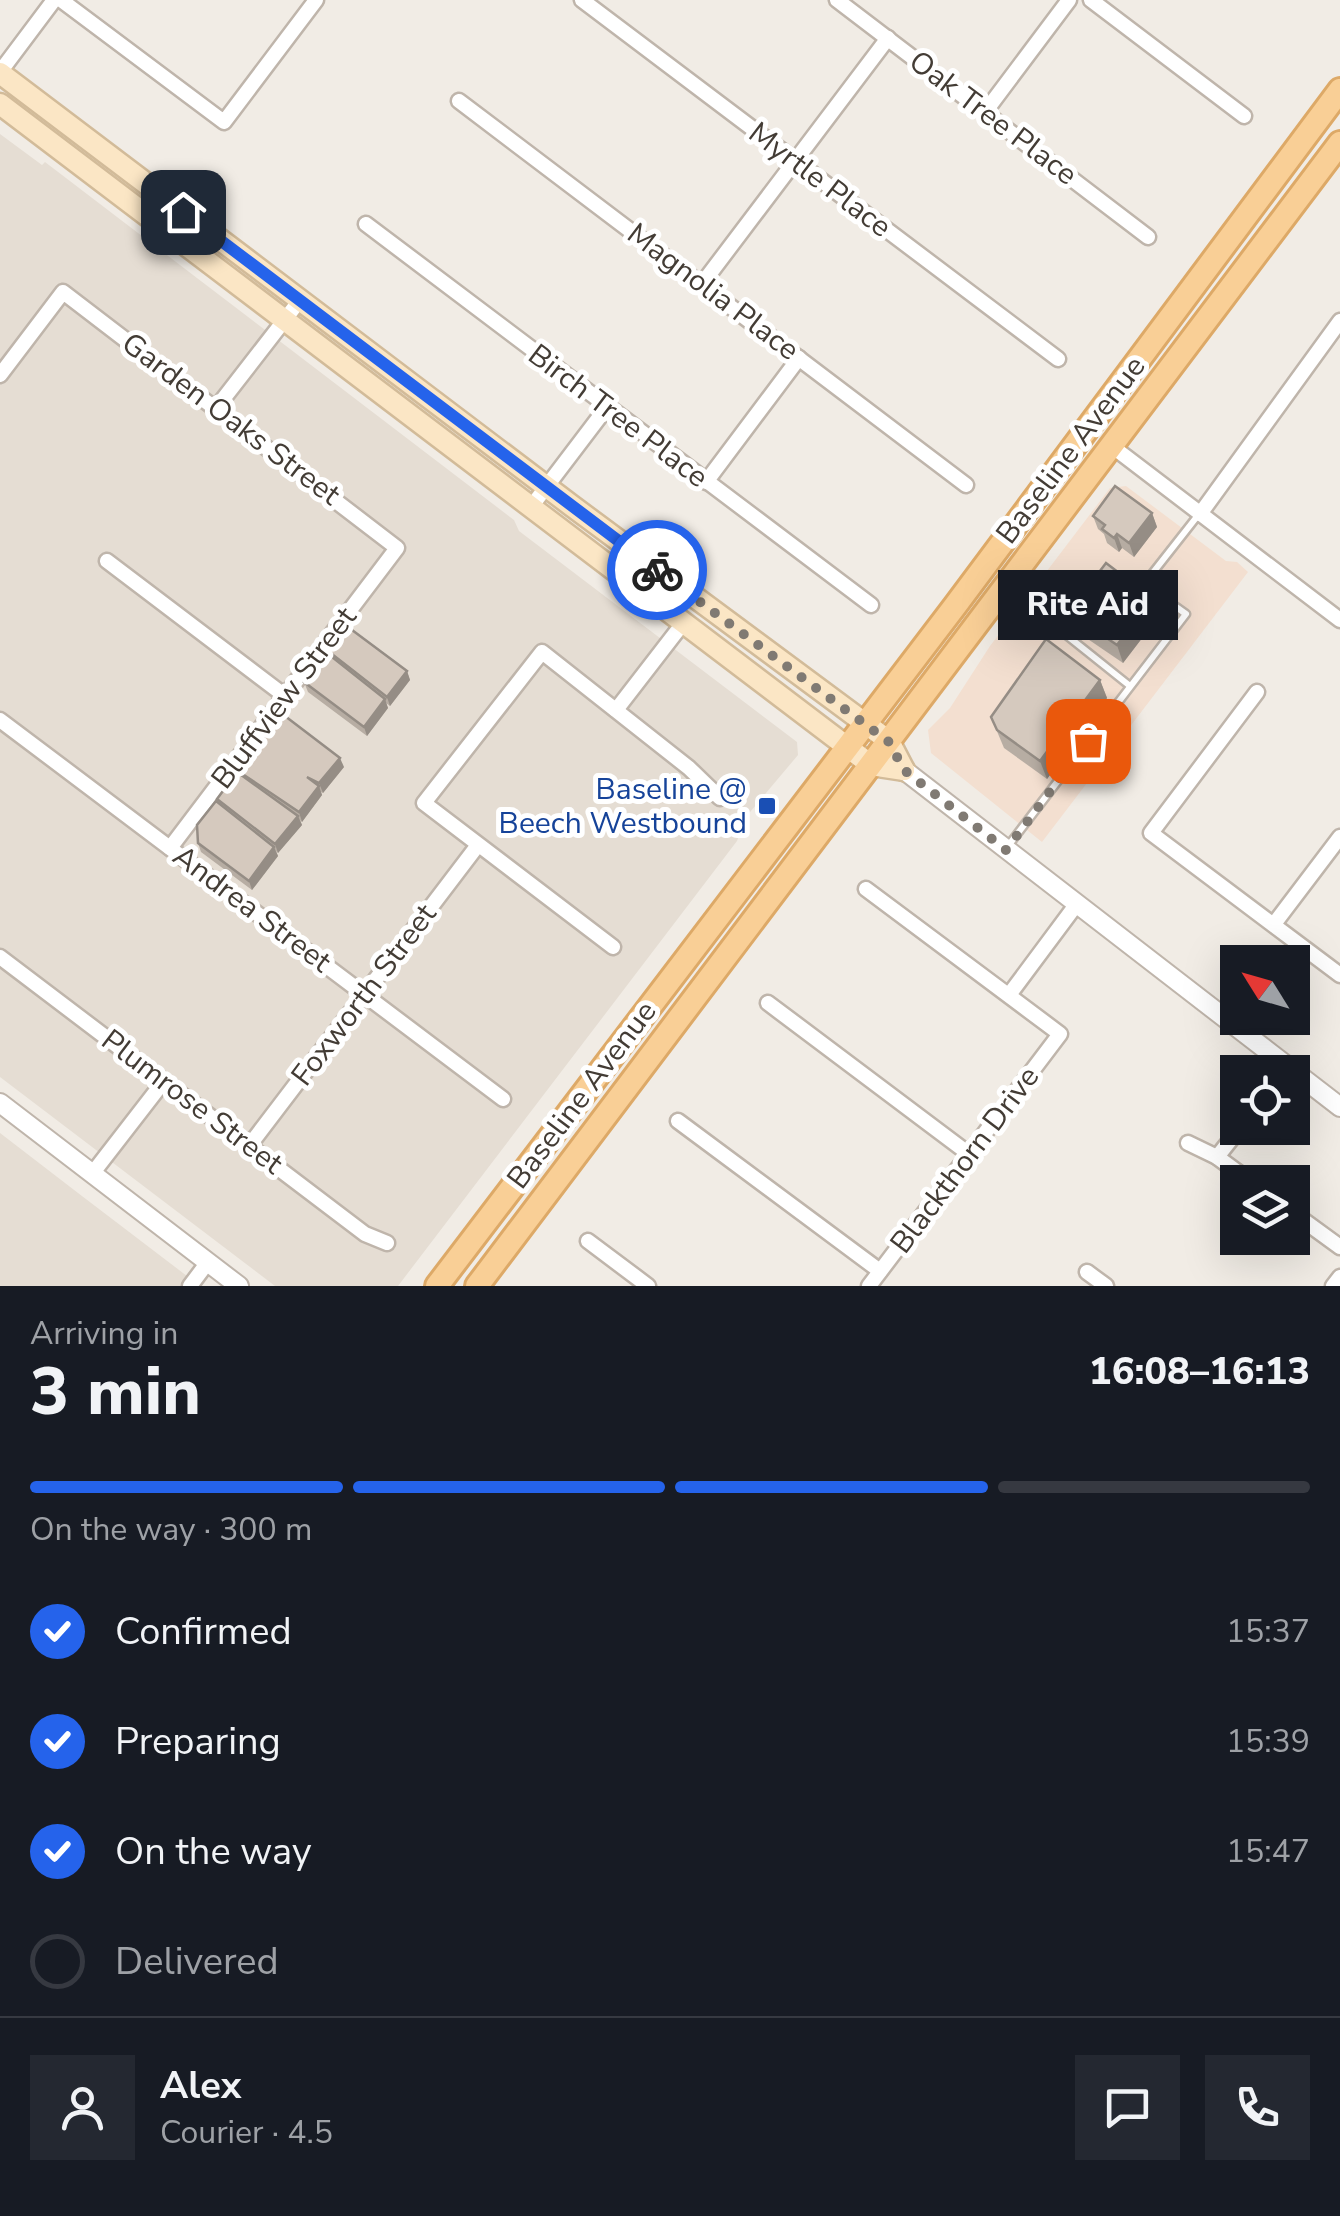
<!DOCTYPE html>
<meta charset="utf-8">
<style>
body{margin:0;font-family:"Nunito Sans",sans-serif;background:#242831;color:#f1f3f6;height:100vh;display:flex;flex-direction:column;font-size:38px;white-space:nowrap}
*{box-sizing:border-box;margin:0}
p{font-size:32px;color:#9ea1a6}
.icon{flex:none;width:55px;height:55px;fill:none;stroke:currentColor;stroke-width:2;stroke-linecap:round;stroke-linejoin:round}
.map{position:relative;height:1286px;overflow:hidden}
.details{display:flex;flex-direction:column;background:#171b24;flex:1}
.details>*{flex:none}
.needle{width:65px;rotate:307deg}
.fabs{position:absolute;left:1220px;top:945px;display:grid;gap:20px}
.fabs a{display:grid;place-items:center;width:90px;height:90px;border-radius:0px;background:#171b24;box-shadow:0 10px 40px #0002;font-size:50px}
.pin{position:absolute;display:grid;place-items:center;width:85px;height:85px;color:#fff;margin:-42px;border-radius:20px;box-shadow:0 5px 15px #0006}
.courier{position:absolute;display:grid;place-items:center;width:100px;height:100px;margin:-50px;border:8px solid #2563eb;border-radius:50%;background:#fff;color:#222;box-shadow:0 2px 12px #0007}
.bubble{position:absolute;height:70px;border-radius:0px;background:#171b24;box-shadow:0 10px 40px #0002;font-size:32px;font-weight:800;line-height:70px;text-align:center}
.overview em{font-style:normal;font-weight:800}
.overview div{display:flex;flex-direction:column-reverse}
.overview{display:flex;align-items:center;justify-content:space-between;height:170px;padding:0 30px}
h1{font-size:65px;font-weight:800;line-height:75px}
.bar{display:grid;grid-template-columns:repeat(4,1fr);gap:15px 10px;align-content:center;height:120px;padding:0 30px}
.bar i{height:12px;border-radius:8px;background:#363941}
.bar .current{background:#2563eb}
.bar p{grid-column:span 4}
.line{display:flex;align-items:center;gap:25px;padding:0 30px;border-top:2px solid #363941}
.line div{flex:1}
.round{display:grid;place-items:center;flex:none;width:105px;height:105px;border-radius:0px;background:#242831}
ol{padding:0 30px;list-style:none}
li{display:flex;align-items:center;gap:30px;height:110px}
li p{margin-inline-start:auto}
li .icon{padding:10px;border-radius:50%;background:#2563eb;color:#fff;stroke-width:4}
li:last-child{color:#9ea1a6}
li i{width:55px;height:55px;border:5px solid #363941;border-radius:50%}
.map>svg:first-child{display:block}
</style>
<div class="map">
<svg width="1340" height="1286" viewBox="0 0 1340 1286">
<rect width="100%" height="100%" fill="#f1ece5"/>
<g fill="#e5ddd3">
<path d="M 0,134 L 42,165 L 45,162 L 514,520 L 519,531 L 797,742 L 798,755 L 745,818 L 737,841 L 398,1286 L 275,1286 L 0,1077 Z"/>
<path d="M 0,1133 L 78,1193 L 200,1286 L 0,1286 Z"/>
</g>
<path fill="#f3dfd0" d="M 1126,486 L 1226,561 L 1237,562 L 1248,572 L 1042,842 L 931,753 L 928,730 L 950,708 L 990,646 L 1110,488 Z"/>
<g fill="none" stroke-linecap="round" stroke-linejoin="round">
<defs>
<g id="service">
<path d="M 1010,590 L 1130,686"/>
<path d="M 1008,846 L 1186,614 L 1144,584 L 1199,514"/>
</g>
<g id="minor">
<path d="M 61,0 L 224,122 L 316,0"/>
<path d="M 582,0 L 1058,359"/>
<path d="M 837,0 L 1148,237"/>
<path d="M 1091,0 L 1244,116"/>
<path d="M 0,72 L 54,0"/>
<path d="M 459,101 L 966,485"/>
<path d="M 985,112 L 1069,0"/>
<path d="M 366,224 L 871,605"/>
<path d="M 702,284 L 888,38"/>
<path d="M 0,375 L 63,292 L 397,548 L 170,848"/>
<path d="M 217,407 L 300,300"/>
<path d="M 1113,447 L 1340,620"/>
<path d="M 706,482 L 799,358"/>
<path d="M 531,507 L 607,407"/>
<path d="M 1200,514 L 1340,321"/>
<path d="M 107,561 L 285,696"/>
<path d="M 1257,692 L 1151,833 L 1340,975"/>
<path d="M 616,710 L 684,622"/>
<path d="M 0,720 L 503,1099"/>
<path d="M 866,889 L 1060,1034 L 869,1286"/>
<path d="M 1274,924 L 1340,837"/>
<path d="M 613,947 L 424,803 L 542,652 L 689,768 L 720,798"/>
<path d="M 0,957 L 365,1234 L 387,1243"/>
<path d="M 1009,995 L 1076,905"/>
<path d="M 768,1003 L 969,1154"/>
<path d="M 678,1121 L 880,1271"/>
<path d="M 1188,1143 L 1217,1157 L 1251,1182"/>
<path d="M 249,1146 L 478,845"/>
<path d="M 1217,1157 L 1240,1128"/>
<path d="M 92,1174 L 164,1081"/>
<path d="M 1292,1212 L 1340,1247"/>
<path d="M 588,1241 L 648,1286"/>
<path d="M 1087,1272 L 1106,1286"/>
<path d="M 190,1286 L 208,1262"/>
<path d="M 1333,1286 L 1340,1277"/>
</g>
<g id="tertiary">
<path d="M 904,770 L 1340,1107"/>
<path d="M 0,1103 L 239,1286"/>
</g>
<g id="secondary">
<path d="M 0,73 L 572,506 L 889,741 L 904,770"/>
<path d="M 0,104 L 871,765 L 904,770"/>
</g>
<g id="primary">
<path d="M 437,1286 L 955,606 L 1340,90"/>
<path d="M 477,1286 L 1340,143"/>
</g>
</defs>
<use href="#service" stroke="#bfb5ab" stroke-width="11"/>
<use href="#minor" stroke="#bfb5ab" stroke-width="19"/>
<use href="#tertiary" stroke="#bfb5ab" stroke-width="22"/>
<use href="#secondary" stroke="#d2bb99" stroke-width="25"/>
<use href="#primary" stroke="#dda967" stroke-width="28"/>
<use href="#service" stroke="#fff" stroke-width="6"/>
<use href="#minor" stroke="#fff" stroke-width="14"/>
<use href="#tertiary" stroke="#fff" stroke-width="18"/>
<use href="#secondary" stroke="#fbe6c5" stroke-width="20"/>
<use href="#primary" stroke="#f9cf96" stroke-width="22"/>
</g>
<g fill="#b7ada3">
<path d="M 1152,513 L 1157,527 L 1134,557 L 1122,548 L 1119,552 L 1107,543 L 1104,534 L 1098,529 L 1093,516 Z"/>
<path d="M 1152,598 L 1159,616 L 1123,663 L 1076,631 L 1069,612 Z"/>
<path d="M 328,651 L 407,671 L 410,680 L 390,706 L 386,703 L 388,708 L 367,736 L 308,692 L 304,682 L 330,655 Z"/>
<path d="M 1100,680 L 1107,698 L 1047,779 L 1004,748 L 991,717 Z"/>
<path d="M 344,767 L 323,793 L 321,792 L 322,795 L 302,822 L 300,820 L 302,825 L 278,853 L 276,851 L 278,856 L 252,890 L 201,852 L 198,843 L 219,804 L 217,799 L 239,774 L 238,771 Z"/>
</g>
<g fill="#958d85">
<path d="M 1152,513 L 1157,527 L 1134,557 L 1129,543 Z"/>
<path d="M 1117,534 L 1122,548 L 1119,552 L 1114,538 Z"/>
<path d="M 1152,598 L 1159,616 L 1123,663 L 1117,645 Z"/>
<path d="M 407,671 L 410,680 L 390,706 L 387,697 Z"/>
<path d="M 1100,680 L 1107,698 L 1047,779 L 1040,761 Z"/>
<path d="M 385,699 L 388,708 L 367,736 L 364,727 Z"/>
<path d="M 340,758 L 344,767 L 323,793 L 319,783 Z"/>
<path d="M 319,786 L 322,795 L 302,822 L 299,812 Z"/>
<path d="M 298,816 L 302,825 L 278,853 L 275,844 Z"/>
<path d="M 274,847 L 278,856 L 252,890 L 249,881 Z"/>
</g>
<g fill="#d5c9be" stroke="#958d85" stroke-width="2.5">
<path d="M 1115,486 L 1152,513 L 1129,543 L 1117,534 L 1114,538 L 1102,529 L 1105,525 L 1093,516 Z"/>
<path d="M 1106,563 L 1152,598 L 1117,645 L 1069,612 Z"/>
<path d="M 348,627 L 407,671 L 387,697 L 328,651 Z"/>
<path d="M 1046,639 L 1100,680 L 1040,761 L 997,730 L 991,717 Z"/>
<path d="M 327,653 L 385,699 L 364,727 L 304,682 Z"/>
<path d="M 281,713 L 340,758 L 319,783 L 307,777 L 319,786 L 299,812 L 238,771 Z"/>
<path d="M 237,772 L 298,816 L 275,844 L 217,799 Z"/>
<path d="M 216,801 L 274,847 L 249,881 L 198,843 L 197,825 Z"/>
</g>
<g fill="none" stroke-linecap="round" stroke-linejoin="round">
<path stroke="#807a73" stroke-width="10" stroke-dasharray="0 18" d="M 657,570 L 889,742 L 904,770 L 1006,850 L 1088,741"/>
<path stroke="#2563eb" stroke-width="12" d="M 183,212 L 657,570"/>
</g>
<rect fill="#1a4fb4" stroke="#fff" stroke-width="4" x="757" y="796" width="20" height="20" rx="5"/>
<g text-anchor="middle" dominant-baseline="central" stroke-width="10" stroke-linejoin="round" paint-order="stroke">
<g font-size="30" fill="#433c35" stroke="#fff">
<text transform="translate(993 118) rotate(37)">Oak Tree Place</text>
<text transform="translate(820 180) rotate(37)">Myrtle Place</text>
<text transform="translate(713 292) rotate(37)">Magnolia Place</text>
<text transform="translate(618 416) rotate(37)">Birch Tree Place</text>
<text transform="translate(231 419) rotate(37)">Garden Oaks Street</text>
<text transform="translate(1071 450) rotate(-53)">Baseline Avenue</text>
<text transform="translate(284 698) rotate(-53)">Bluffview Street</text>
<text transform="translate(252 909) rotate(37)">Andrea Street</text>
<text transform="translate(364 995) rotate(-53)">Foxworth Street</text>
<text transform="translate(582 1095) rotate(-53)">Baseline Avenue</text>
<text transform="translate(192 1102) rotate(37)">Plumrose Street</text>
<text transform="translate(965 1160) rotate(-53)">Blackthorn Drive</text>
</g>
<g font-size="30" fill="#164399" stroke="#fff" text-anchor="end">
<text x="747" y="789">Baseline @<tspan x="747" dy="34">Beech Westbound</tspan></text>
</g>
</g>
</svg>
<div class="fabs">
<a><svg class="needle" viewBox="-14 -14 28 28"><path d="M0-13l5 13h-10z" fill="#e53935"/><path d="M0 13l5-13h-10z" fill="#9ea1a6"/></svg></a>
<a><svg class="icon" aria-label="locate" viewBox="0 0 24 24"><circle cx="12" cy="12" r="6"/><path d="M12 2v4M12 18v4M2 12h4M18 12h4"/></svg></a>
<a><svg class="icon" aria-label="layers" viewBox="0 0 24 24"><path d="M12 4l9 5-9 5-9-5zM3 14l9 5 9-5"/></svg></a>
</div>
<div class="pin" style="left:1088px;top:741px;background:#ea580c"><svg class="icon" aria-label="bag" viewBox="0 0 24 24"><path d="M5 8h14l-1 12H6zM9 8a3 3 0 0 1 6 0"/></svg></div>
<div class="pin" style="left:183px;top:212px;background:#1f2937"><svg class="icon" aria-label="home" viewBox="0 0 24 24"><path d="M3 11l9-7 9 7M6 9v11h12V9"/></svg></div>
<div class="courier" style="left:657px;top:570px"><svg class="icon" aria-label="bike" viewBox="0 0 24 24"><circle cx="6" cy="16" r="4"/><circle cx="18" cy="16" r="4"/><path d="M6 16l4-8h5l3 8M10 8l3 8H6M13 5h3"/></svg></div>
<div class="bubble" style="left:998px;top:570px;width:180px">Rite Aid</div>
</div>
<section class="details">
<div class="overview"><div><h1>3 min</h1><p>Arriving in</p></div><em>16:08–16:13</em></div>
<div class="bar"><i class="current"></i><i class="current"></i><i class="current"></i><i></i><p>On the way · 300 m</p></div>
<ol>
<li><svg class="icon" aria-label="check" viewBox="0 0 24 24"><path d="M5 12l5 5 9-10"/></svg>Confirmed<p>15:37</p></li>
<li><svg class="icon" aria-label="check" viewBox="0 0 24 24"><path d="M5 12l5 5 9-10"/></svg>Preparing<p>15:39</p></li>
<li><svg class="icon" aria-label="check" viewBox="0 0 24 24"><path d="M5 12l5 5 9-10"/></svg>On the way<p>15:47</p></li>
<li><i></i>Delivered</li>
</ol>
<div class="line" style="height:180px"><a class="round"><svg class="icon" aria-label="person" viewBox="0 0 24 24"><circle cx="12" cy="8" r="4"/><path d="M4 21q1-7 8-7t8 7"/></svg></a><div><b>Alex</b><p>Courier · 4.5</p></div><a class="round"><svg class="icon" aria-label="chat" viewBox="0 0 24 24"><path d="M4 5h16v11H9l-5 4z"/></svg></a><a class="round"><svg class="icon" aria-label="phone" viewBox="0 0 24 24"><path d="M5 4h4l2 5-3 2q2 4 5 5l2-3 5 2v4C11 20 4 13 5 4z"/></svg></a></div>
</section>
